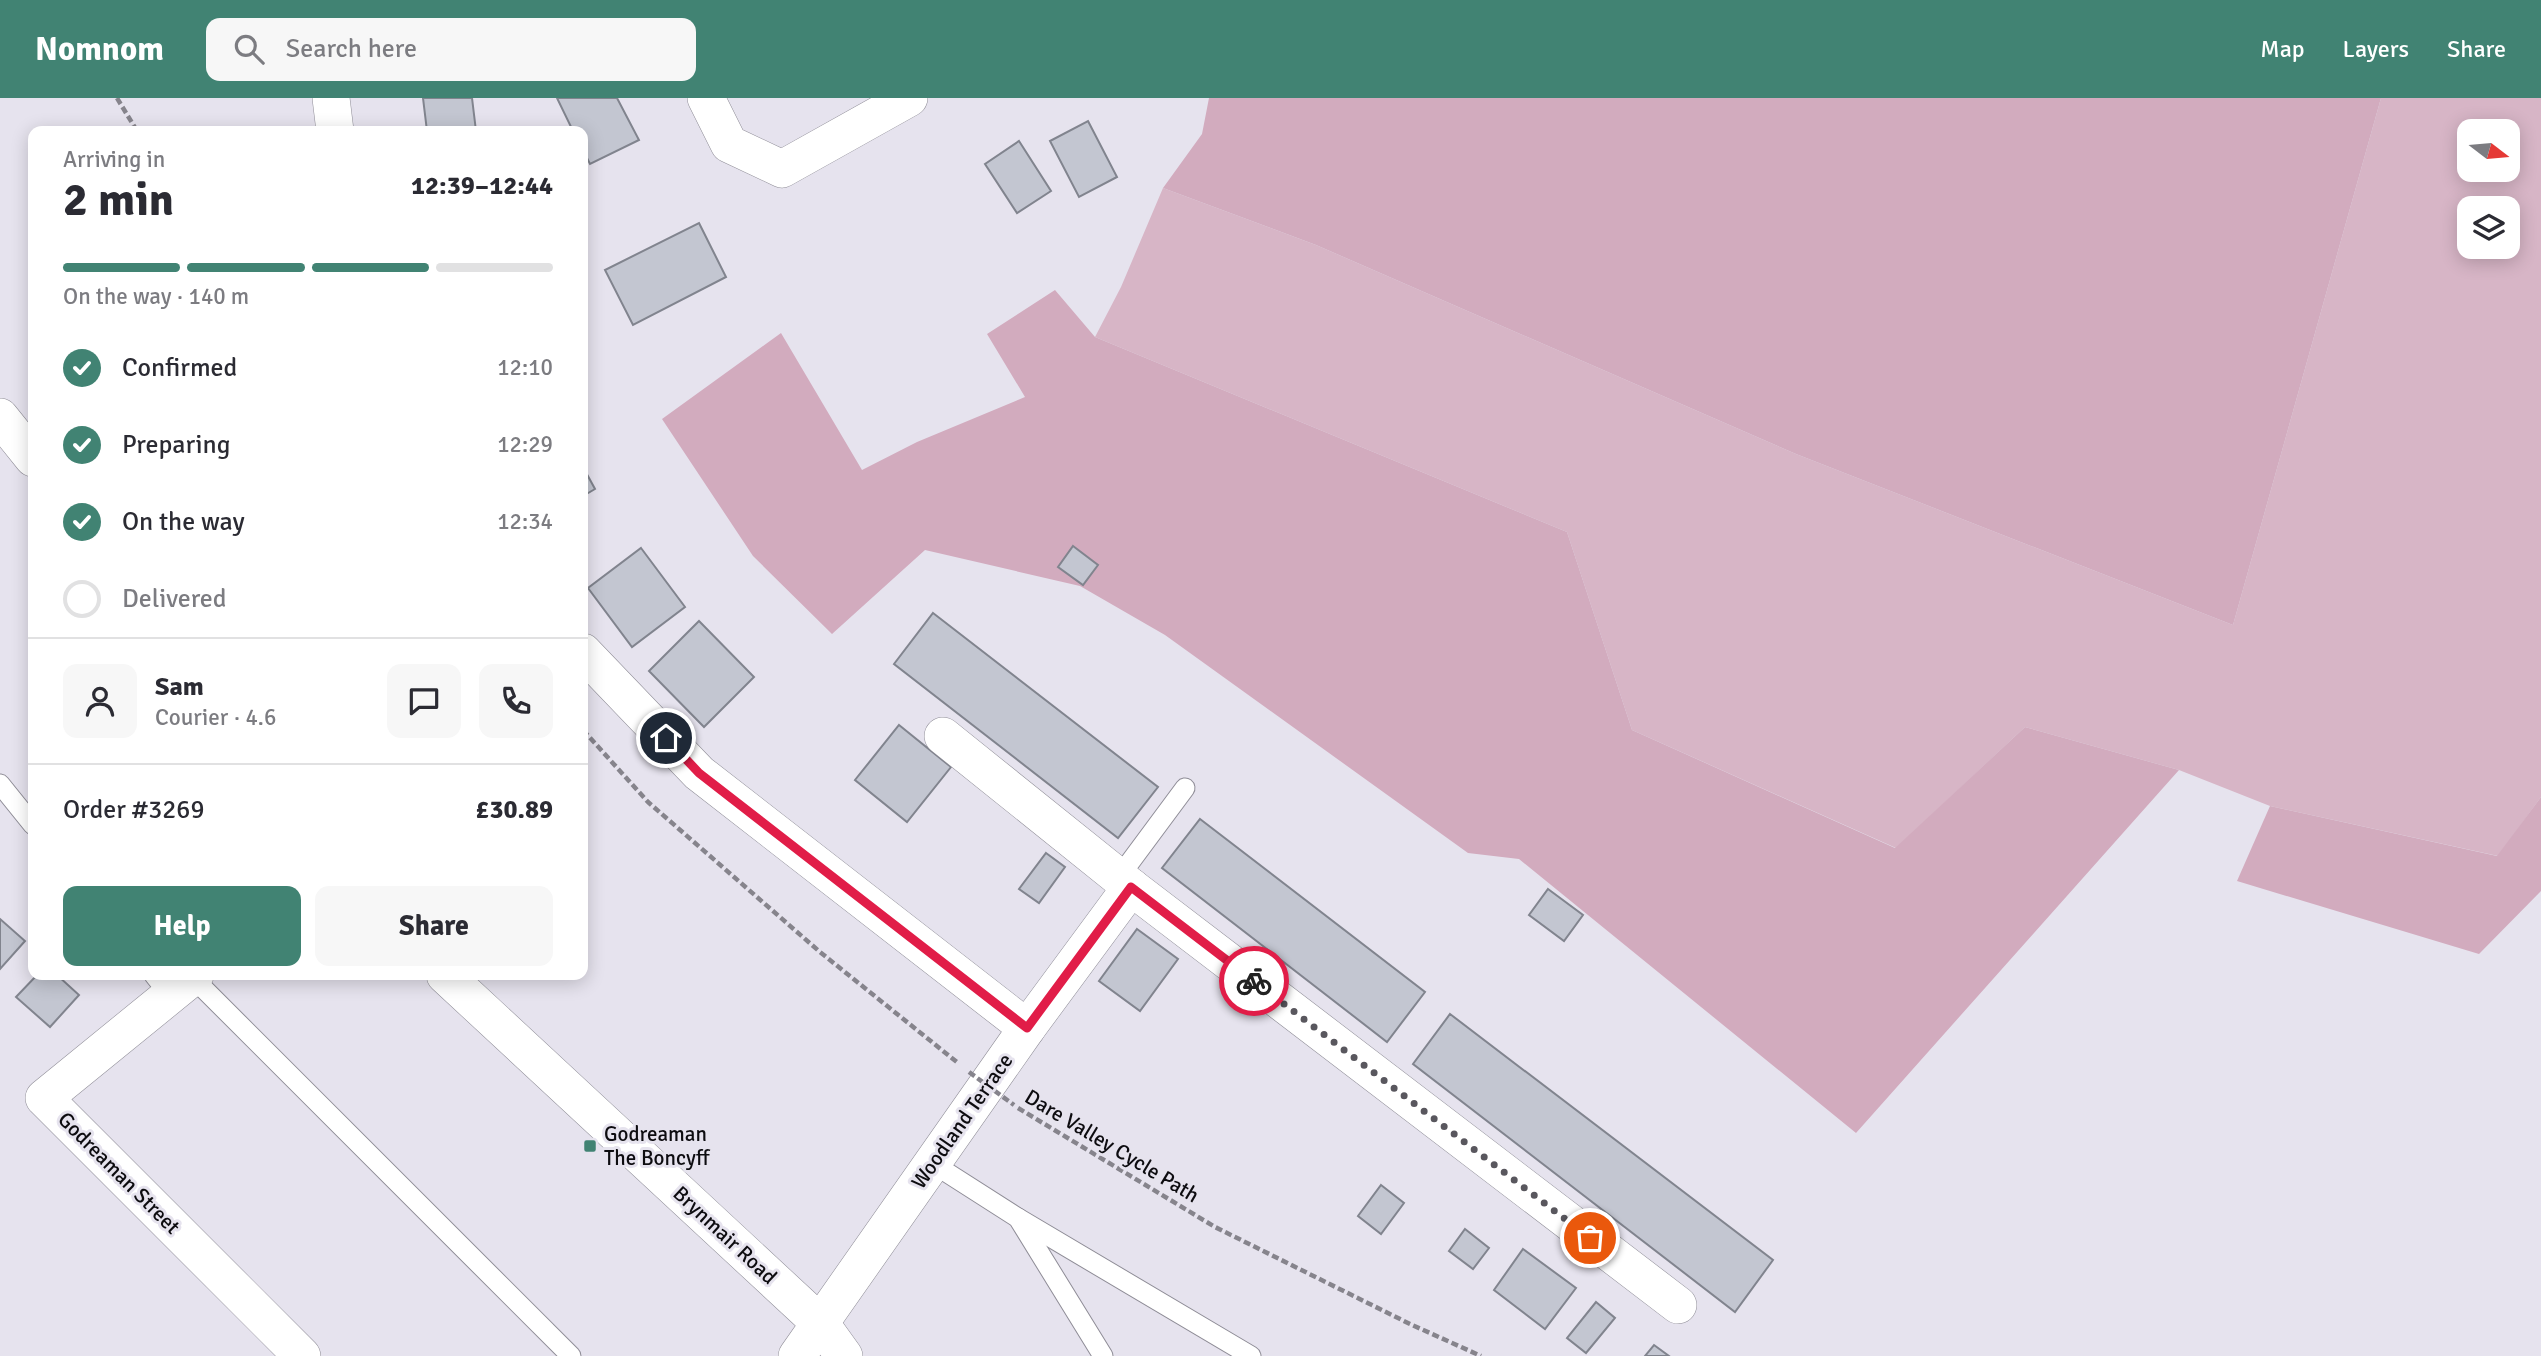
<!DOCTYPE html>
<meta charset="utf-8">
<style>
body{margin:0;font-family:Signika,sans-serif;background:#f7f7f7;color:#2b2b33;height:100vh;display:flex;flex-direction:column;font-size:26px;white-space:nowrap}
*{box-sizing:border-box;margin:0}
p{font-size:23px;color:#7c7c81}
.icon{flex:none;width:38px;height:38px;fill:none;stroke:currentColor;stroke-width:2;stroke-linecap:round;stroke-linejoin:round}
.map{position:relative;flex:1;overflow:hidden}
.details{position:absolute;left:28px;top:28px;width:560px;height:854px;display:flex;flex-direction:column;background:#fff;border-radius:14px;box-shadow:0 4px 18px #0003}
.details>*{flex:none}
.needle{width:46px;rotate:106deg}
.fabs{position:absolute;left:2457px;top:21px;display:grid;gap:14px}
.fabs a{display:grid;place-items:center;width:63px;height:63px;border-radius:14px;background:#fff;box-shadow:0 4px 18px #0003;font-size:35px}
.pin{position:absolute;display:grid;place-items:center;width:60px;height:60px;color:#fff;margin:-30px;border:4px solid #fff;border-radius:50%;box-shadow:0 2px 7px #0007}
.courier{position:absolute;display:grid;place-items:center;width:70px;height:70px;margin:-35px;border:5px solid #e11d48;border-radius:50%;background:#fff;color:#222;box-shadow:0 2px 9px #0007}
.overview em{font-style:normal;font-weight:800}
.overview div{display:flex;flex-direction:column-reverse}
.overview{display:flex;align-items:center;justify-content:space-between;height:119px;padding:0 35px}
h1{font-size:46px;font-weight:800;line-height:52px}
.bar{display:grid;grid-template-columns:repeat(4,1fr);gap:10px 7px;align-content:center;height:84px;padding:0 35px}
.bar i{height:9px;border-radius:5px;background:#e1e1e2}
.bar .active{background:#418373}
.bar p{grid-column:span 4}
.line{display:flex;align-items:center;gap:18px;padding:0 35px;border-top:2px solid #e1e1e2}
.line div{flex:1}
.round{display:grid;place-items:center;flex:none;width:74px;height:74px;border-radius:14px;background:#f7f7f7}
ol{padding:0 35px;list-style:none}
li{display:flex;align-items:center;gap:21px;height:77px}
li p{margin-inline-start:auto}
li .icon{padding:7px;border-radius:50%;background:#418373;color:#fff;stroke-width:4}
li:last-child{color:#7c7c81}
li i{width:38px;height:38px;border:4px solid #e1e1e2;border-radius:50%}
.button{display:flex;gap:14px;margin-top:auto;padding:14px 35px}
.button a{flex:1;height:80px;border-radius:14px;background:#418373;color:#fff;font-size:28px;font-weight:800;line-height:80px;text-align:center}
.button a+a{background:#f7f7f7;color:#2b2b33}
header{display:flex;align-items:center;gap:42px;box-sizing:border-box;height:98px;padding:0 35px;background:#418373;color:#fff}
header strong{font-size:33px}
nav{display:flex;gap:38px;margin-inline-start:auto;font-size:24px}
.search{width:490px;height:63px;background:#f7f7f7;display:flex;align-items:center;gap:18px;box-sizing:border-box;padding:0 24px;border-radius:14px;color:#7c7c81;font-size:26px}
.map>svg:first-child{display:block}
</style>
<header>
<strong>Nomnom</strong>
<div class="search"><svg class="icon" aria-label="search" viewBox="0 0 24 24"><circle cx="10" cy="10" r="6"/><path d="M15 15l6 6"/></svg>Search here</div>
<nav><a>Map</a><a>Layers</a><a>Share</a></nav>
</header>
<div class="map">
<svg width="2541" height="1258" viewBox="0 0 2541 1258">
<rect width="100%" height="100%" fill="#e6e3ee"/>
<path fill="#d7b5c6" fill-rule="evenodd" d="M 2381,0 L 2541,0 L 2541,699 L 2498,758 L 2270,708 L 2179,672 L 2025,629 L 1896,750 L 1632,632 L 1567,434 L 1095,239 L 1121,189 L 1163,90 L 1316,147 L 1796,356 L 2233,527 ZM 2469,33 L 2508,33 L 2508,72 L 2469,72 ZM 2469,110 L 2508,110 L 2508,149 L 2469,149 Z"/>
<g fill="#d2abbe">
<path d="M 1209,0 L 2381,0 L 2233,527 L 1796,356 L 1316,147 L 1163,90 L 1202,36 Z"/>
<path d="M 1055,192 L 1095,239 L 1567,434 L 1632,632 L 1895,750 L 2025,629 L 2179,672 L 1856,1035 L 1519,761 L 1468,755 L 1165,537 L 1080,488 L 925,452 L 832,536 L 753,458 L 662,321 L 781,235 L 862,372 L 917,344 L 1025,299 L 987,236 Z"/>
<path d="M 2541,699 L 2541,793 L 2479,856 L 2237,783 L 2270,708 L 2497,758 Z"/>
</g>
<g fill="#c3c6d1" stroke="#81848e" stroke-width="2">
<path d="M 423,0 L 472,0 L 476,33 L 427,33 Z"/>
<path d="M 557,0 L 617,0 L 639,42 L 590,66 L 583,52 L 583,33 L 573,33 Z"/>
<path d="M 1088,23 L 1117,79 L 1079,99 L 1050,43 Z"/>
<path d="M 1019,43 L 1051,93 L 1017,115 L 985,66 Z"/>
<path d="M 699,125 L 726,179 L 633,227 L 605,172 Z"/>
<path d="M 583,369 L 595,391 L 583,398 Z"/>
<path d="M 1073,448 L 1098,467 L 1083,487 L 1058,469 Z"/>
<path d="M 641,450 L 685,509 L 632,549 L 588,490 Z"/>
<path d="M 933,515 L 1158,689 L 1118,740 L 894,566 Z"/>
<path d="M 699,523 L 754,579 L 704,629 L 649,573 Z"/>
<path d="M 899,627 L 951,669 L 907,724 L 855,682 Z"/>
<path d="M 1200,721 L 1425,894 L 1387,944 L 1162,770 Z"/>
<path d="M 1046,755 L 1065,769 L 1039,805 L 1019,791 Z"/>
<path d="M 1548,791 L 1583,817 L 1564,843 L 1529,817 Z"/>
<path d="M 0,821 L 25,843 L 0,871 Z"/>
<path d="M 1137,831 L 1178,861 L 1140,913 L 1099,883 Z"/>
<path d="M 37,877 L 57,877 L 79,897 L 50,929 L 16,899 Z"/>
<path d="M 1450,916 L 1773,1162 L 1735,1214 L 1413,966 Z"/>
<path d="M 1381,1087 L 1404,1105 L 1381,1136 L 1358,1118 Z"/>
<path d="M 1465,1131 L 1489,1150 L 1473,1171 L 1449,1153 Z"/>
<path d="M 1523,1151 L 1576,1190 L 1545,1231 L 1494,1192 Z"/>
<path d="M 1596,1204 L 1615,1220 L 1586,1255 L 1567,1240 Z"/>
<path d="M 1654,1247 L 1669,1258 L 1645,1258 Z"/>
</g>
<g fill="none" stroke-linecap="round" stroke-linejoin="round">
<defs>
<g id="service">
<path d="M 0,686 L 33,727"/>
<path d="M 1119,779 L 1185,690"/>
<path d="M 154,877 L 170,897"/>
<path d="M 192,879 L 571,1258"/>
<path d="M 932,1065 L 1018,1120 L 1103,1258"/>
<path d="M 1018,1120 L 1251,1258"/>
</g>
<g id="minor">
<path d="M 331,0 L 335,33"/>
<path d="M 706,0 L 729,46 L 782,71 L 909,0"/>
<path d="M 0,319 L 33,360"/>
<path d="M 583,554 L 699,675 L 1027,930"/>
<path d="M 943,638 L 1131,789 L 1678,1207"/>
<path d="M 195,877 L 44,1000 L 302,1258"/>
<path d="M 445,877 L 821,1226 L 844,1258"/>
<path d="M 797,1258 L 1027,930 L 1131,789"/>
</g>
</defs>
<use href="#service" stroke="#8f8d97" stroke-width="21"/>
<use href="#minor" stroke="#8f8d97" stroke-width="38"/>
<g stroke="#86848c" stroke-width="4.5" stroke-dasharray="7 3.5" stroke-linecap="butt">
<path d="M 117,0 L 137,33"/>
<path d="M 583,632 L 648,704 L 820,854 L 958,965"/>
<path d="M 1018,1010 L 1215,1129 L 1410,1226 L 1481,1258"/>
</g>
<use href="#service" stroke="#fff" stroke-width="19"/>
<use href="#minor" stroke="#fff" stroke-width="37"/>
<path stroke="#86848c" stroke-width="4.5" stroke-dasharray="7 3.5" stroke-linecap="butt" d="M 969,974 L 1014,1007"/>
</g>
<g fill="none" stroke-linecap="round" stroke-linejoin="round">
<path stroke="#59575e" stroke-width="7" stroke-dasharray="0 12.6" d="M 1254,883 L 1590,1140"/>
<path stroke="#e11d48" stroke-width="9" d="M 666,640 L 699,675 L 1027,930 L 1131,789 L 1254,883"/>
</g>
<rect fill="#418373" stroke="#e6e3ee" stroke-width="2.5" x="583" y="1041" width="14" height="14" rx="3.5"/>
<g text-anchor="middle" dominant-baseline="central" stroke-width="6" stroke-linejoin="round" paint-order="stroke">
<g font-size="21" fill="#0d0c10" stroke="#e6e3ee">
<text transform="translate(962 1023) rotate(-55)">Woodland Terrace</text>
<text transform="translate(1112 1048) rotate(31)">Dare Valley Cycle Path</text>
<text transform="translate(119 1075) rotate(45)">Godreaman Street</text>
<text transform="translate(725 1137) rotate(43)">Brynmair Road</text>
</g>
<g font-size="21" fill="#0d0c10" stroke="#e6e3ee" text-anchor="start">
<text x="604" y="1036">Godreaman<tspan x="604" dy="24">The Boncyff</tspan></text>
</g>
</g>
</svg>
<div class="fabs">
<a><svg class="needle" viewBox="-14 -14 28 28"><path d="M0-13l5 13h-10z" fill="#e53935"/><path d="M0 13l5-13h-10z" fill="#7c7c81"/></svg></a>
<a><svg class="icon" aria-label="layers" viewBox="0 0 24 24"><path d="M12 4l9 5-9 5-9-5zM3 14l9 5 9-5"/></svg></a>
</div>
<div class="pin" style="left:1590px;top:1140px;background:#ea580c"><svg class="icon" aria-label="bag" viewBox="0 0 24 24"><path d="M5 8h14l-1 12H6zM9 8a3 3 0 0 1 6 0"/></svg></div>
<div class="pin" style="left:666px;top:640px;background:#1f2937"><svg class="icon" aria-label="home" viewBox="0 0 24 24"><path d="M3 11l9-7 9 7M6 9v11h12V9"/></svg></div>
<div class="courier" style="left:1254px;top:883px"><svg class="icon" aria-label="bike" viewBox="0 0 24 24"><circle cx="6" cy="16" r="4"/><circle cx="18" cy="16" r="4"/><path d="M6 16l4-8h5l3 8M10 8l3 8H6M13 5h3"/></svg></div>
<section class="details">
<div class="overview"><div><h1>2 min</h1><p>Arriving in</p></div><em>12:39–12:44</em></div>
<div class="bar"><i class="active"></i><i class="active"></i><i class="active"></i><i></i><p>On the way · 140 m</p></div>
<ol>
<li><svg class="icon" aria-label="check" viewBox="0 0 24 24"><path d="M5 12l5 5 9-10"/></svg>Confirmed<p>12:10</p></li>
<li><svg class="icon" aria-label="check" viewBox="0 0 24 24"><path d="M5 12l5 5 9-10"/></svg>Preparing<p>12:29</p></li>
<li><svg class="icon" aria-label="check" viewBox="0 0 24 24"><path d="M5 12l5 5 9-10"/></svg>On the way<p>12:34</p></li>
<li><i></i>Delivered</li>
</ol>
<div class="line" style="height:126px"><a class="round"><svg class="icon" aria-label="person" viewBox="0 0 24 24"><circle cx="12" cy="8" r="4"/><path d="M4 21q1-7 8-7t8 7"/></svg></a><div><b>Sam</b><p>Courier · 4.6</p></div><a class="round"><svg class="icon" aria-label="chat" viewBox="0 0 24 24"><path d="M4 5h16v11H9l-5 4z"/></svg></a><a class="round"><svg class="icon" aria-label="phone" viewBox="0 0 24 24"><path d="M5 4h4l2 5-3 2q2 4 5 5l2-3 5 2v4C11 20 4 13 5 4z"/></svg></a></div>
<div class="line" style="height:91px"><div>Order #3269</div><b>£30.89</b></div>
<div class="button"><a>Help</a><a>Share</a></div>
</section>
</div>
